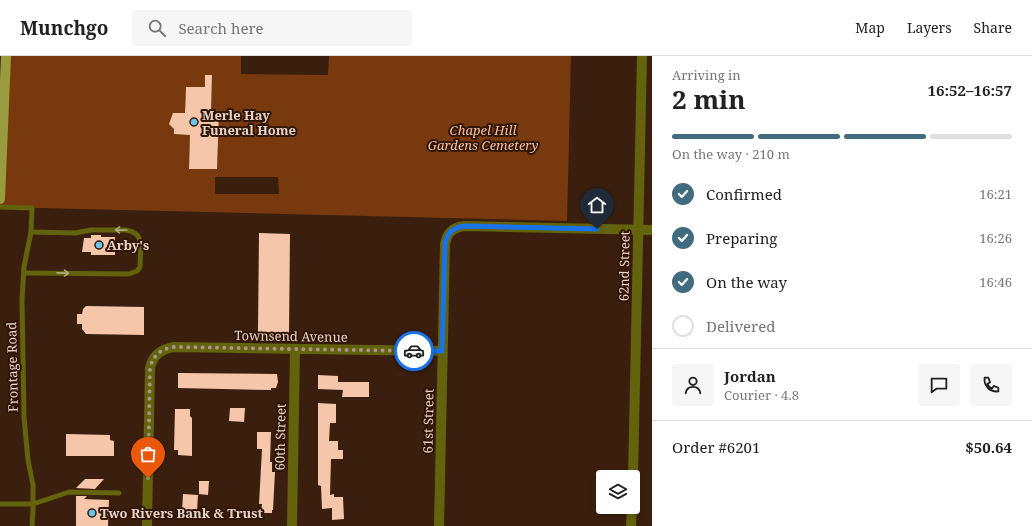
<!DOCTYPE html>
<meta charset="utf-8">
<style>
body{margin:0;font-family:"Noto Serif",serif;background:#f6f6f6;color:#222;height:100vh;display:flex;flex-direction:column;font-size:15px;white-space:nowrap}
*{box-sizing:border-box;margin:0}
p{font-size:13px;color:#767676}
.icon{flex:none;width:22px;height:22px;fill:none;stroke:currentColor;stroke-width:2;stroke-linecap:round;stroke-linejoin:round}
.map{position:relative;flex:1;overflow:hidden}
.panel{display:flex;flex-direction:column;background:#fff;width:380px}
.panel>*{flex:none}
.fabs{position:absolute;left:596px;top:414px;display:grid;gap:8px}
.fabs a{display:grid;place-items:center;width:44px;height:44px;border-radius:4px;background:#fff;box-shadow:0 2px 6px #0003;font-size:20px}
.pin{position:absolute;display:grid;place-items:center;width:34px;height:34px;color:#fff;margin:-41px -17px;border-radius:50% 50% 50% 0;rotate:-45deg;box-shadow:0 0 4px #0007}
.pin .icon{rotate:45deg}
.courier{position:absolute;display:grid;place-items:center;width:40px;height:40px;margin:-20px;border:3px solid #1a73e8;border-radius:50%;background:#fff;color:#222;box-shadow:0 1px 5px #0007}
.head em{font-style:normal;font-weight:700}
.head div{display:flex;flex-direction:column-reverse}
.head{display:flex;align-items:center;justify-content:space-between;height:68px;padding:0 20px}
h1{font-size:26px;font-weight:700;line-height:30px}
.bar{display:grid;grid-template-columns:repeat(4,1fr);gap:6px 4px;align-content:center;height:48px;padding:0 20px}
.bar i{height:5px;border-radius:3px;background:#e0e0e0}
.bar .on{background:#416b7e}
.bar p{grid-column:span 4}
.line{display:flex;align-items:center;gap:10px;padding:0 20px;border-top:1px solid #e0e0e0}
.line div{flex:1}
.round{display:grid;place-items:center;flex:none;width:42px;height:42px;border-radius:4px;background:#f6f6f6}
ol{padding:0 20px;list-style:none}
li{display:flex;align-items:center;gap:12px;height:44px}
li p{margin-inline-start:auto}
li .icon{padding:4px;border-radius:50%;background:#416b7e;color:#fff;stroke-width:4}
li:last-child{color:#767676}
li i{width:22px;height:22px;border:2px solid #e0e0e0;border-radius:50%}
header{display:flex;align-items:center;gap:24px;box-sizing:border-box;height:56px;padding:0 20px;background:#fff;border-bottom:1px solid #e0e0e0}
header strong{font-size:19px}
nav{display:flex;gap:22px;margin-inline-start:auto;font-size:14px}
.search{width:280px;height:36px;background:#f6f6f6;display:flex;align-items:center;gap:10px;box-sizing:border-box;padding:0 14px;border-radius:4px;color:#767676;font-size:15px}
main{display:flex;flex:1;min-height:0}
.map>svg:first-child{display:block}
</style>
<header>
<strong>Munchgo</strong>
<div class="search"><svg class="icon" aria-label="search" viewBox="0 0 24 24"><circle cx="10" cy="10" r="6"/><path d="M15 15l6 6"/></svg>Search here</div>
<nav><a>Map</a><a>Layers</a><a>Share</a></nav>
</header>
<main>
<div class="map">
<svg width="652" height="470" viewBox="0 0 652 470">
<rect width="100%" height="100%" fill="#3b1f0e"/>
<path fill="#78390e" fill-rule="evenodd" d="M 6,0 L 241,0 L 241,18 L 328,19 L 329,0 L 571,0 L 567,165 L 0,151 ZM 205,19 L 212,19 L 211,57 L 219,58 L 217,113 L 189,113 L 190,85 L 195,79 L 174,78 L 173,57 L 195,57 L 185,51 L 186,31 L 205,31 ZM 215,121 L 278,121 L 279,138 L 215,138 Z"/>
<g fill="#f6c6ab">
<path d="M 205,19 L 212,19 L 211,57 L 219,57 L 217,113 L 189,113 L 190,79 L 174,78 L 174,73 L 169,68 L 173,57 L 185,57 L 186,31 L 205,31 Z"/>
<path d="M 259,177 L 290,178 L 289,277 L 258,276 Z"/>
<path d="M 91,179 L 101,179 L 101,181 L 115,181 L 115,199 L 91,199 L 91,196 L 82,196 L 84,182 L 91,182 Z"/>
<path d="M 86,250 L 144,251 L 144,279 L 86,278 L 82,273 L 82,268 L 77,268 L 77,258 L 82,258 L 83,253 Z"/>
<path d="M 178,317 L 277,318 L 278,326 L 276,332 L 271,332 L 271,334 L 178,332 Z"/>
<path d="M 318,319 L 338,320 L 338,326 L 369,326 L 369,341 L 342,341 L 343,334 L 318,333 Z"/>
<path d="M 318,347 L 336,348 L 336,367 L 330,367 L 329,385 L 338,385 L 338,394 L 343,394 L 343,403 L 331,403 L 330,439 L 334,438 L 334,441 L 343,441 L 344,463 L 332,464 L 332,452 L 322,453 L 321,430 L 318,429 Z"/>
<path d="M 230,352 L 245,352 L 244,366 L 229,365 Z"/>
<path d="M 175,353 L 190,353 L 190,360 L 192,362 L 192,400 L 178,399 L 178,394 L 174,394 Z"/>
<path d="M 257,376 L 271,376 L 270,406 L 272,406 L 272,416 L 275,416 L 273,454 L 272,454 L 272,457 L 261,457 L 262,448 L 259,448 L 262,393 L 257,393 Z"/>
<path d="M 66,378 L 110,379 L 110,384 L 114,385 L 114,400 L 66,400 Z"/>
<path d="M 85,423 L 104,423 L 95,433 L 76,432 Z"/>
<path d="M 199,425 L 209,425 L 208,439 L 199,438 Z"/>
<path d="M 183,438 L 198,439 L 197,456 L 182,456 Z"/>
<path d="M 76,440 L 87,440 L 84,443 L 109,444 L 108,470 L 76,470 Z"/>
</g>
<g fill="none" stroke-linecap="round" stroke-linejoin="round">
<g stroke="#62630c" stroke-width="5">
<path d="M 0,151 L 32,152 L 31,176 L 24,211 L 22,244 L 24,361 L 28,404 L 33,429 L 33,455 L 32,470"/>
<path d="M 24,217 L 129,218 L 137,215 L 140,211 C 140,204 142,188 139,182 C 137,177 131,175 126,174 L 91,174 L 75,177 L 31,176"/>
<path d="M 0,448 L 33,448 L 69,436 L 119,437"/>
</g>
<g stroke="#62630c" stroke-width="10">
<path d="M 633,421 L 642,0"/>
<path d="M 147,470 L 150,312 C 153,299 161,293 174,291 L 442,295"/>
<path d="M 292,470 L 295,293"/>
<path d="M 439,470 L 445,188 C 447,177 452,172 464,170 L 652,174"/>
<path d="M 631,470 L 632,451"/>
</g>
<path stroke="#999b3f" stroke-width="10" d="M 0,143 L 6,0"/>
</g>
<defs><path id="oneway-shaft" d="M-6 0H5M1.5-3L5.5 0L1.5 3" fill="none" stroke-width="1.6" stroke-linecap="round" stroke-linejoin="round"/></defs>
<g stroke="#b2a67d">
<use href="#oneway-shaft" transform="translate(121 174) rotate(-178)"/>
<use href="#oneway-shaft" transform="translate(63 217) rotate(1)"/>
</g>
<g fill="none" stroke-linecap="round" stroke-linejoin="round">
<path stroke="#ab9488" stroke-width="4" stroke-dasharray="0 7.2" d="M 148,422 L 150,312 C 153,299 161,293 174,291 L 414,295"/>
<path stroke="#1a73e8" stroke-width="5" d="M 414,295 L 442,295 L 445,188 C 447,177 452,172 464,170 L 597,173"/>
</g>
<g fill="#67c4ef" stroke="#311505" stroke-width="1.5">
<circle cx="194" cy="66" r="4"/>
<circle cx="99" cy="189" r="4"/>
<circle cx="92" cy="457" r="4"/>
</g>
<g text-anchor="middle" dominant-baseline="central" stroke-width="4" stroke-linejoin="round" paint-order="stroke">
<g font-size="13" font-weight="bold" fill="#e7d3c9" stroke="#311505" text-anchor="start">
<text x="202" y="59">Merle Hay<tspan x="202" dy="15">Funeral Home</tspan></text>
<text x="107" y="189">Arby's</text>
<text x="100" y="457">Two Rivers Bank &amp; Trust</text>
</g>
<g font-size="13" font-style="italic" fill="#fac1a2" stroke="#311505">
<text x="483" y="74">Chapel Hill<tspan x="483" dy="15">Gardens Cemetery</tspan></text>
</g>
<g font-size="13" fill="#e7d3c9" stroke="#311505">
<text transform="translate(624 210) rotate(-89)">62nd Street</text>
<text transform="translate(291 280) rotate(1)">Townsend Avenue</text>
<text transform="translate(12 311) rotate(-91)">Frontage Road</text>
<text transform="translate(428 365) rotate(-89)">61st Street</text>
<text transform="translate(280 381) rotate(-89)">60th Street</text>
</g>
</g>
</svg>
<div class="fabs">
<a><svg class="icon" aria-label="layers" viewBox="0 0 24 24"><path d="M12 4l9 5-9 5-9-5zM3 14l9 5 9-5"/></svg></a>
</div>
<div class="pin" style="left:148px;top:422px;background:#ea580c"><svg class="icon" aria-label="bag" viewBox="0 0 24 24"><path d="M5 8h14l-1 12H6zM9 8a3 3 0 0 1 6 0"/></svg></div>
<div class="pin" style="left:597px;top:173px;background:#1f2937"><svg class="icon" aria-label="home" viewBox="0 0 24 24"><path d="M3 11l9-7 9 7M6 9v11h12V9"/></svg></div>
<div class="courier" style="left:414px;top:295px"><svg class="icon" aria-label="car" viewBox="0 0 24 24"><path d="M5 17H2v-5l4-1 3-4h7l3 4 3 1v5h-3M9 17h6M6 11h13"/><circle cx="7" cy="17" r="2"/><circle cx="17" cy="17" r="2"/></svg></div>
</div>
<section class="panel">
<div class="head"><div><h1>2 min</h1><p>Arriving in</p></div><em>16:52–16:57</em></div>
<div class="bar"><i class="on"></i><i class="on"></i><i class="on"></i><i></i><p>On the way · 210 m</p></div>
<ol>
<li><svg class="icon" aria-label="check" viewBox="0 0 24 24"><path d="M5 12l5 5 9-10"/></svg>Confirmed<p>16:21</p></li>
<li><svg class="icon" aria-label="check" viewBox="0 0 24 24"><path d="M5 12l5 5 9-10"/></svg>Preparing<p>16:26</p></li>
<li><svg class="icon" aria-label="check" viewBox="0 0 24 24"><path d="M5 12l5 5 9-10"/></svg>On the way<p>16:46</p></li>
<li><i></i>Delivered</li>
</ol>
<div class="line" style="height:72px"><a class="round"><svg class="icon" aria-label="person" viewBox="0 0 24 24"><circle cx="12" cy="8" r="4"/><path d="M4 21q1-7 8-7t8 7"/></svg></a><div><b>Jordan</b><p>Courier · 4.8</p></div><a class="round"><svg class="icon" aria-label="chat" viewBox="0 0 24 24"><path d="M4 5h16v11H9l-5 4z"/></svg></a><a class="round"><svg class="icon" aria-label="phone" viewBox="0 0 24 24"><path d="M5 4h4l2 5-3 2q2 4 5 5l2-3 5 2v4C11 20 4 13 5 4z"/></svg></a></div>
<div class="line" style="height:52px"><div>Order #6201</div><b>$50.64</b></div>
</section>
</main>
